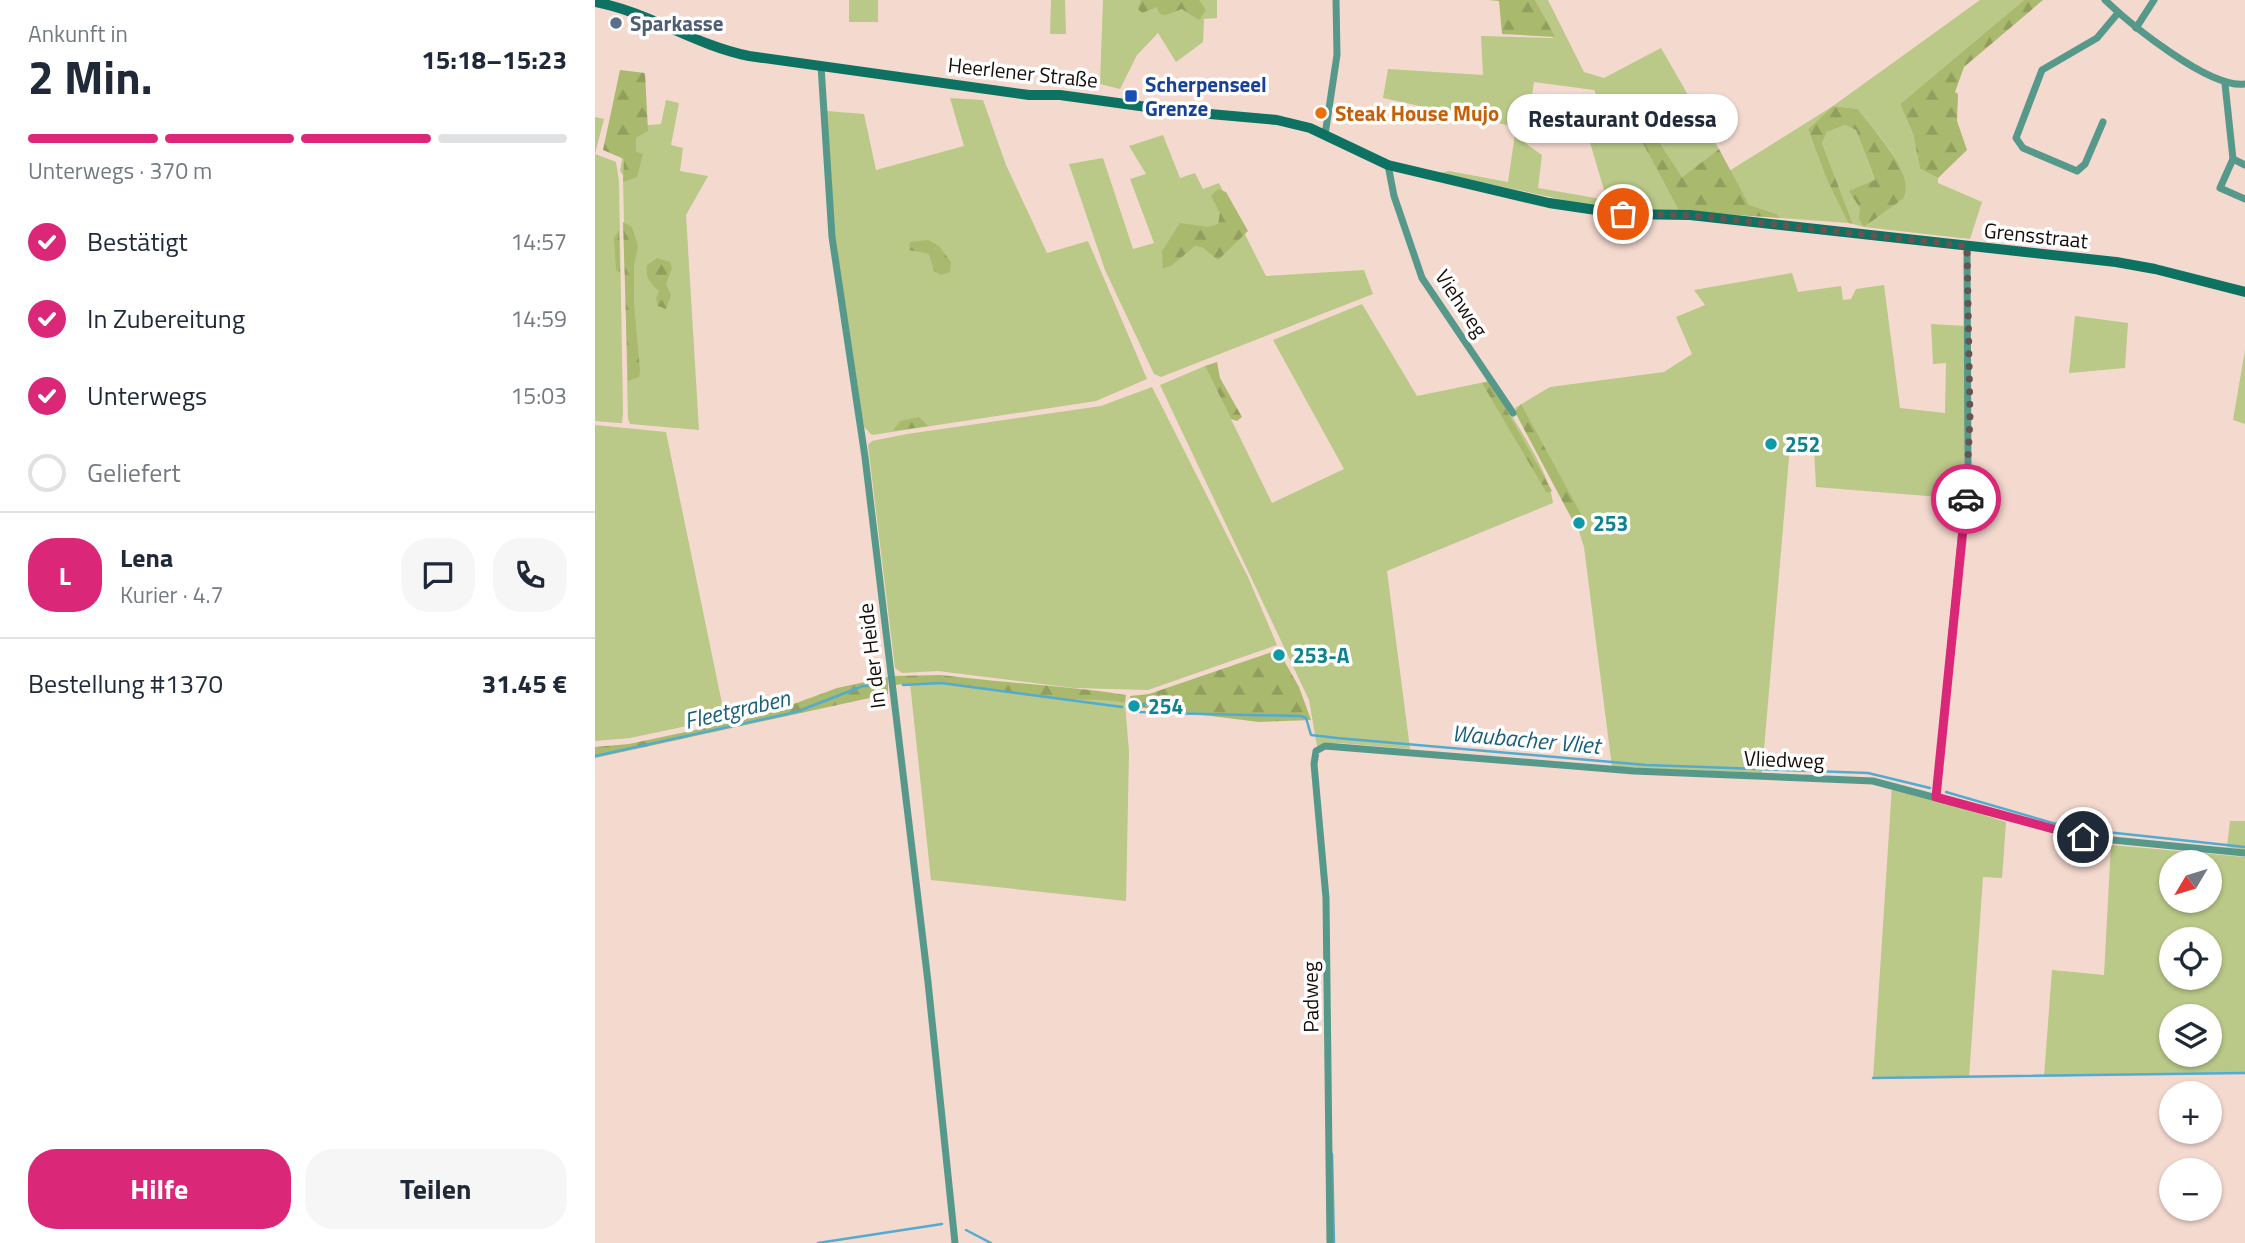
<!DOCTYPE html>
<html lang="de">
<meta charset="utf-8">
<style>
body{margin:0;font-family:"Titillium Web",sans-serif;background:#f6f6f7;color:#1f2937;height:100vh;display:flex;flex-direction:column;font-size:26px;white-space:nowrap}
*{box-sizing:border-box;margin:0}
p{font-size:23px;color:#747a83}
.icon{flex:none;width:38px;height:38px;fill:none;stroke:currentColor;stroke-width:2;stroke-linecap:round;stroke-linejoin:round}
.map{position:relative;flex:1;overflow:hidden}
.panel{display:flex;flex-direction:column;background:#fff;width:595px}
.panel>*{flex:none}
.needle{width:46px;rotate:232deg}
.controls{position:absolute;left:1564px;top:850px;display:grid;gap:14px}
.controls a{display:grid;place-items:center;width:63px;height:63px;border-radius:50%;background:#fff;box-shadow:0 2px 5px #0004;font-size:35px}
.pin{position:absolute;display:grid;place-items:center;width:60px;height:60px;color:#fff;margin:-30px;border:4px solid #fff;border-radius:50%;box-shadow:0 2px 7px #0007}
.courier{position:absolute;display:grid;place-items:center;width:70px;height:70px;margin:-35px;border:5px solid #db2777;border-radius:50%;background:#fff;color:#222;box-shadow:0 2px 9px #0007}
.bubble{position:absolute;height:49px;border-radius:24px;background:#fff;box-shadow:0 2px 5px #0004;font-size:23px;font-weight:700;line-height:49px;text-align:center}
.headline em{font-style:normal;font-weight:700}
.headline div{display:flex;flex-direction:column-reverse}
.headline{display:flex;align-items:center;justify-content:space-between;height:119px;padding:0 28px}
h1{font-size:46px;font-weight:700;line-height:52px}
.bar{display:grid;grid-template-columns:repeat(4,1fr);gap:10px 7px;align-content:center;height:84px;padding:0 28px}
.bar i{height:9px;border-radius:5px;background:#e0e1e3}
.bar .current{background:#db2777}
.bar p{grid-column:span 4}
.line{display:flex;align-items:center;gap:18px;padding:0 28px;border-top:2px solid #e0e1e3}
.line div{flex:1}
.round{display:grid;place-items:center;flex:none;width:74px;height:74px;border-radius:28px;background:#f6f6f7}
ol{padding:0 28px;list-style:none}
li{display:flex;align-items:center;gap:21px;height:77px}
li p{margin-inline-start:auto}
li .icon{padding:7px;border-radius:50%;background:#db2777;color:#fff;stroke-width:4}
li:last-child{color:#747a83}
li i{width:38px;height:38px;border:4px solid #e0e1e3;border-radius:50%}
.primary-button{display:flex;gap:14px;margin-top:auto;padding:14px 28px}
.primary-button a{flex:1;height:80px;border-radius:28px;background:#db2777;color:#fff;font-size:28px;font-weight:700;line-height:80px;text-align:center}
.primary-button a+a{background:#f6f6f7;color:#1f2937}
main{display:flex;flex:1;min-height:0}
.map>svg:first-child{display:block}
</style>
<main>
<section class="panel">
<div class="headline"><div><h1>2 Min.</h1><p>Ankunft in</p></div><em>15:18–15:23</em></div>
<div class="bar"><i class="current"></i><i class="current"></i><i class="current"></i><i></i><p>Unterwegs · 370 m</p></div>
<ol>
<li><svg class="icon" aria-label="check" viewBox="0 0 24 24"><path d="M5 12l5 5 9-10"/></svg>Bestätigt<p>14:57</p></li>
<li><svg class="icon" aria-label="check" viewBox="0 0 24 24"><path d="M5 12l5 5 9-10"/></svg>In Zubereitung<p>14:59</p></li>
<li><svg class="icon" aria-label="check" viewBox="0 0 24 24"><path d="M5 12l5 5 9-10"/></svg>Unterwegs<p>15:03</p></li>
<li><i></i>Geliefert</li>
</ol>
<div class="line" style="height:126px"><b class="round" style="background:#db2777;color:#fff">L</b><div><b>Lena</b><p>Kurier · 4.7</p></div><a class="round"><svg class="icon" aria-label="chat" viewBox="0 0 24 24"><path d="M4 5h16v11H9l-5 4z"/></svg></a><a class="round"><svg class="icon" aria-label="phone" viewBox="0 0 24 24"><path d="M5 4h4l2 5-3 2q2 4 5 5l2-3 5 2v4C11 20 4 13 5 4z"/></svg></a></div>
<div class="line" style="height:91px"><div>Bestellung #1370</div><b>31.45 €</b></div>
<div class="primary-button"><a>Hilfe</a><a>Teilen</a></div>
</section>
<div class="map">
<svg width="1650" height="1243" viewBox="0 0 1650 1243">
<defs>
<pattern id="forest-firs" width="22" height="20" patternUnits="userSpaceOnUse" patternTransform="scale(1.75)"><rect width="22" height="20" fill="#a9b96d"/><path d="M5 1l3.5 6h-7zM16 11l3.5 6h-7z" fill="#919e5d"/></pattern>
</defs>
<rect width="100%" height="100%" fill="#f4d9cf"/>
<g fill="#bac888" fill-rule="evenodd">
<rect x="254" y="0" width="29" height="22"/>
<path d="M 456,0 L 470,0 L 471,34 L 455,34 Z"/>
<path d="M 508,0 L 622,0 L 622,18 L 609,19 L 608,42 L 581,62 L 563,33 L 542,55 L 525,89 L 505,84 Z"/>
<path d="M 940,0 L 953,0 L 989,72 L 1009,78 L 1066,48 L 1124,149 L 1087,177 L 1056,128 L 1044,136 L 1084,211 L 996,206 L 845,173 L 854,171 L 913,182 L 921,127 L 788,98 L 793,69 L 888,75 L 886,36 L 958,38 ZM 939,82 L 999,90 L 1024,140 L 994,139 L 1012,200 L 943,188 L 947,155 L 930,143 Z"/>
<path d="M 1385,0 L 1429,0 L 1305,104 L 1318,134 L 1325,169 L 1343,178 L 1343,183 L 1387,202 L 1375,239 L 1269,227 L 1258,224 L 1227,143 L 1232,132 L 1250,125 L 1261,130 L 1280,181 L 1265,208 L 1269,227 L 1308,199 C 1314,162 1283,137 1263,109 L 1238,106 L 1213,129 L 1231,178 L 1253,223 L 1186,218 L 1182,214 L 1154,205 L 1134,171 L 1238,106 Z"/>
<path d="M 355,98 L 388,100 L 411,165 L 452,253 L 493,241 L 552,379 L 501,401 L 277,435 L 269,427 L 239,231 L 232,111 L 269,114 L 281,170 L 369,146 Z"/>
<path d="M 71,100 L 84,103 L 76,145 L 88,148 L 85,171 L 113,176 L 91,215 L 104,430 L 35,424 L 33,419 L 28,175 L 25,171 L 33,127 L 66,124 Z"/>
<path d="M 0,117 L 9,119 L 0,154 L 21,162 L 24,181 L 28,413 L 27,423 L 23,423 L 0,421 Z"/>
<path d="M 568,135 L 585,178 L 600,173 L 608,189 L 624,183 L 671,276 L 769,270 L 778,294 L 566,377 L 559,374 L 510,270 L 474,164 L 508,158 L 538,249 L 559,243 L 535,179 L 551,174 L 534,146 Z"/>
<path d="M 1197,273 L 1203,292 L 1246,286 L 1248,300 L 1256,299 L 1261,289 L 1289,285 L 1305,408 L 1350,413 L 1351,363 L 1338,364 L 1336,324 L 1371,326 L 1369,499 L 1221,487 L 1219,448 L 1195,446 L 1167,773 L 1017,767 L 989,547 L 982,525 L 920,408 L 955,387 L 1069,372 L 1097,354 L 1081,317 L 1110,305 L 1099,290 Z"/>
<path d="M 767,304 L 822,396 L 895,381 C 913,412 954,468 958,503 L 792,571 L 815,749 L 744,743 L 722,746 L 714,700 L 565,385 L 610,366 L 677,503 L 749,469 L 678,340 Z"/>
<path d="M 1480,316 L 1533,323 L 1530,368 L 1474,373 Z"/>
<path d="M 1650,350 L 1650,424 L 1638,420 Z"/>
<path d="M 557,387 L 653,577 L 682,645 L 553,690 L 479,688 L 343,671 L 307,673 L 300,668 L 273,445 L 277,441 L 312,434 L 506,406 Z"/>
<path d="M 0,425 L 71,432 L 130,718 L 35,738 L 0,741 Z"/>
<path d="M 335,682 L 472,699 L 514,699 L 530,703 L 534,752 L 531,901 L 336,880 L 315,683 Z"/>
<path d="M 1297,786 L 1411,822 L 1407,878 L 1388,877 L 1374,1078 L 1278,1079 Z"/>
<path d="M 1635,821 L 1650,821 L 1650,850 L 1632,847 Z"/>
<path d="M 1516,845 L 1650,857 L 1650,1072 L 1449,1077 L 1457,970 L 1509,975 ZM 1577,863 L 1615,863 L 1615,901 L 1577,901 ZM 1577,940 L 1615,940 L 1615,978 L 1577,978 ZM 1577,1017 L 1615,1017 L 1615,1055 L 1577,1055 Z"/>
</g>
<g fill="url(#forest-firs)">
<path d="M 546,0 L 604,0 L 611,10 L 604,20 L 587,9 L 571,15 L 565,14 L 562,7 L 547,13 L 543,9 Z"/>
<path d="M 893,0 L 940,0 L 960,37 L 907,34 L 904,1 Z"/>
<path d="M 1429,0 L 1448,0 L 1369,67 L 1360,92 L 1363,94 L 1362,121 L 1372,150 L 1343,178 L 1325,169 L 1318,134 L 1305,104 Z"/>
<path d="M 25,70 L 50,73 L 53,131 L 41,138 L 41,152 L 48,154 L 42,177 L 28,182 L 29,159 L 8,150 Z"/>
<path d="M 1238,106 L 1263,109 C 1276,128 1323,175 1308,199 L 1269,227 L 1264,219 L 1265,208 L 1254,191 L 1280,180 L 1261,130 L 1250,125 L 1232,132 L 1227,143 L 1258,224 L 1253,223 L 1231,178 L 1213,129 Z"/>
<path d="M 1055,127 L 1087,177 L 1124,149 L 1154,205 L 1182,214 L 1186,218 L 1084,211 L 1044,136 Z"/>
<path d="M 623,189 L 631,192 L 653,231 L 623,260 L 607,247 L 600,246 L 576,266 L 568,268 L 567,251 L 585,223 L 613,227 L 623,224 L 625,213 L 616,196 Z"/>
<path d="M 28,222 L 37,227 L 43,246 L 39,266 L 39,305 L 45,371 L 44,377 L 33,381 Z"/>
<path d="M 24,230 L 25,272 L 21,270 L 19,238 Z"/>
<path d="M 333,240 L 344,246 L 356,262 L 355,272 L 346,275 L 339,271 L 334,254 L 314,250 L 315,242 Z"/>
<path d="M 62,258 L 75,262 L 77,268 L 71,284 L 76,295 L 71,309 L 63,306 L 61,299 L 64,291 C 55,283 50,277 52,265 Z"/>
<path d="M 622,362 L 625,378 L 647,417 L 642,421 L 636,419 L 610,366 Z"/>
<path d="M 895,381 L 957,491 L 952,493 L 950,490 L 887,383 Z"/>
<path d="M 926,404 L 987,516 L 986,520 L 979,523 L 920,412 Z"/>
<path d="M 324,417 L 333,426 L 298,431 L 305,421 Z"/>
<path d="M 683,650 L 704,687 L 716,720 L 664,722 L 536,706 L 535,696 L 554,694 Z"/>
<path d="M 346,675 C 407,683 470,685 531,695 L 530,703 C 510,698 491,701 471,699 C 414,695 357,678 300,685 L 299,676 Z"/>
<path d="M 293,677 L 293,694 L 0,758 L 0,747 L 34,744 L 166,716 L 242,688 Z"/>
</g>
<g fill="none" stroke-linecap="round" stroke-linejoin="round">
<g stroke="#52abd1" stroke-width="2.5">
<path d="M 308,685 L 346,683 L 527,707"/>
<path d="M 540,706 L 545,712 L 565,713 L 706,716 L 711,718 L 716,735 L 742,738 L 1051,765 L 1273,773 L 1335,788"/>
<path d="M 542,706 L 562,701"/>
<path d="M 0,756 L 201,712 L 268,686 L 288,686"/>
<path d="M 1351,792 L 1475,828 L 1650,847"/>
<path d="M 1278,1078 L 1650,1073"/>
<path d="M 737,1154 L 739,1243"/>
<path d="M 371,1230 L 396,1243"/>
<path d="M 223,1243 L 347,1224"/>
</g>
<g stroke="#56998a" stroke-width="7">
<path d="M 1510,0 C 1536,25 1615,89 1650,84"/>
<path d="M 1541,28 L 1559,0"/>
<path d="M 226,66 L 237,237 L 270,457 L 333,982 L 360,1243"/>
<path d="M 1630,84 L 1638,159 L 1650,165"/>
<path d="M 1508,122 L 1490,164 L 1482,171 L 1428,148 L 1421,138 L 1447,70 L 1502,38 L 1523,13"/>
<path d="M 730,135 L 742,55 L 741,0"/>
<path d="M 1638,159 L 1625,188 L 1650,199"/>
<path d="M 793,165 L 799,196 L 827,278 L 918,413"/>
<path d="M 1341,797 L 1373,470 L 1372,246"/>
<path d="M 735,1243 L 731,898 L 719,764 L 721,751 L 730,746 L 1039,771 L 1278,781 L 1487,837 L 1650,853"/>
</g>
<path stroke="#0e7262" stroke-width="10" d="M 0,2 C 54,12 99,45 154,56 L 434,95 L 465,95 L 581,111 L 682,120 L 715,128 L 793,165 L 954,203 L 1028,214 L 1095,215 L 1521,262 L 1560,269 L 1650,292"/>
</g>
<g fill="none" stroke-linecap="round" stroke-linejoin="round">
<path stroke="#645550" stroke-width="7" stroke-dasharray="0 12.6" d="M 1028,214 L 1095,215 L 1372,246 L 1375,418 L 1371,499"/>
<path stroke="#db2777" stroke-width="9" d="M 1371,499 L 1341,797 L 1488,837"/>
</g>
<circle fill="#5c6f8a" stroke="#fff" stroke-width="2.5" cx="21" cy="23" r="7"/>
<rect fill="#1a4fb4" stroke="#fff" stroke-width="2.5" x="529" y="89" width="14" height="14" rx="3.5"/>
<circle fill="#e8710a" stroke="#fff" stroke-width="2.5" cx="726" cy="113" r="7"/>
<g fill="#0f9aa8" stroke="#fff" stroke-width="2.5">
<circle cx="1176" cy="444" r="7"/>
<circle cx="984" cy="523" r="7"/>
<circle cx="684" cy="655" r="7"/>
<circle cx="539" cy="706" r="7"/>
</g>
<g text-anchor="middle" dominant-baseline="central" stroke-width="7" stroke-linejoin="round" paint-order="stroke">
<g font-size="21" font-weight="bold" fill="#4e5e75" stroke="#fff" text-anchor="start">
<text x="35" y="23">Sparkasse</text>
</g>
<g font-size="21" fill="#170e0b" stroke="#fff">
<text transform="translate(428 72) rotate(6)">Heerlener Straße</text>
<text transform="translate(1441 235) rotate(6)">Grensstraat</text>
<text transform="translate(867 303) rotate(56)">Viehweg</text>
<text transform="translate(276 656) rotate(-97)">In der Heide</text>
<text transform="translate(1189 759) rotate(2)">Vliedweg</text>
<text transform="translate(715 997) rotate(-91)">Padweg</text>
</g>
<g font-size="21" font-weight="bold" fill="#164399" stroke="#fff" text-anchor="start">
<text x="550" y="84">Scherpenseel<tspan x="550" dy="24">Grenze</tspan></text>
</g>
<g font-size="21" font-weight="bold" fill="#c56008" stroke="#fff" text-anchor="start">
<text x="740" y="113">Steak House Mujo</text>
</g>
<g font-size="21" font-weight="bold" fill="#0d838f" stroke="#fff" text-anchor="start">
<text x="1190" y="444">252</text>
<text x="998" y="523">253</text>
<text x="698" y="655">253-A</text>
<text x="553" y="706">254</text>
</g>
<g font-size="23" font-style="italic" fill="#1b5f7a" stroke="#fff">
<text transform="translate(142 709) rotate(-13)">Fleetgraben</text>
<text transform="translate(931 739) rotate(5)">Waubacher Vliet</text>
</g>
</g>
</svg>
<div class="controls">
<a><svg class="needle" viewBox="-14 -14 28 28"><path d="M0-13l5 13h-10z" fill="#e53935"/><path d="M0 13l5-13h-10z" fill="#747a83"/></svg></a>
<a><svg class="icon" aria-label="locate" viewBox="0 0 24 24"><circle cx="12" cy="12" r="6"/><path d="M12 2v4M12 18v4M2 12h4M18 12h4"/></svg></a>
<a><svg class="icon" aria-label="layers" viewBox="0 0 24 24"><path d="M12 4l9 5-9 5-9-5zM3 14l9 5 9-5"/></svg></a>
<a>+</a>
<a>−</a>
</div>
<div class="pin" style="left:1028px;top:214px;background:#ea580c"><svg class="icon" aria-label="bag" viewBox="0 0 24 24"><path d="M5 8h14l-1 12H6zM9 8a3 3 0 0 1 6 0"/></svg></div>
<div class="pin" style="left:1488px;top:837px;background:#1f2937"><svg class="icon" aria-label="home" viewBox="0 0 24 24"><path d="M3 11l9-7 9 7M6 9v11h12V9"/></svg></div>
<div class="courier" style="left:1371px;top:499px"><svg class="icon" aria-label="car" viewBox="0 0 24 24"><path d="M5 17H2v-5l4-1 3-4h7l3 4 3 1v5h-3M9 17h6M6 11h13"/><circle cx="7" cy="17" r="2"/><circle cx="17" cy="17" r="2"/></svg></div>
<div class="bubble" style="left:912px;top:94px;width:231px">Restaurant Odessa</div>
</div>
</main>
